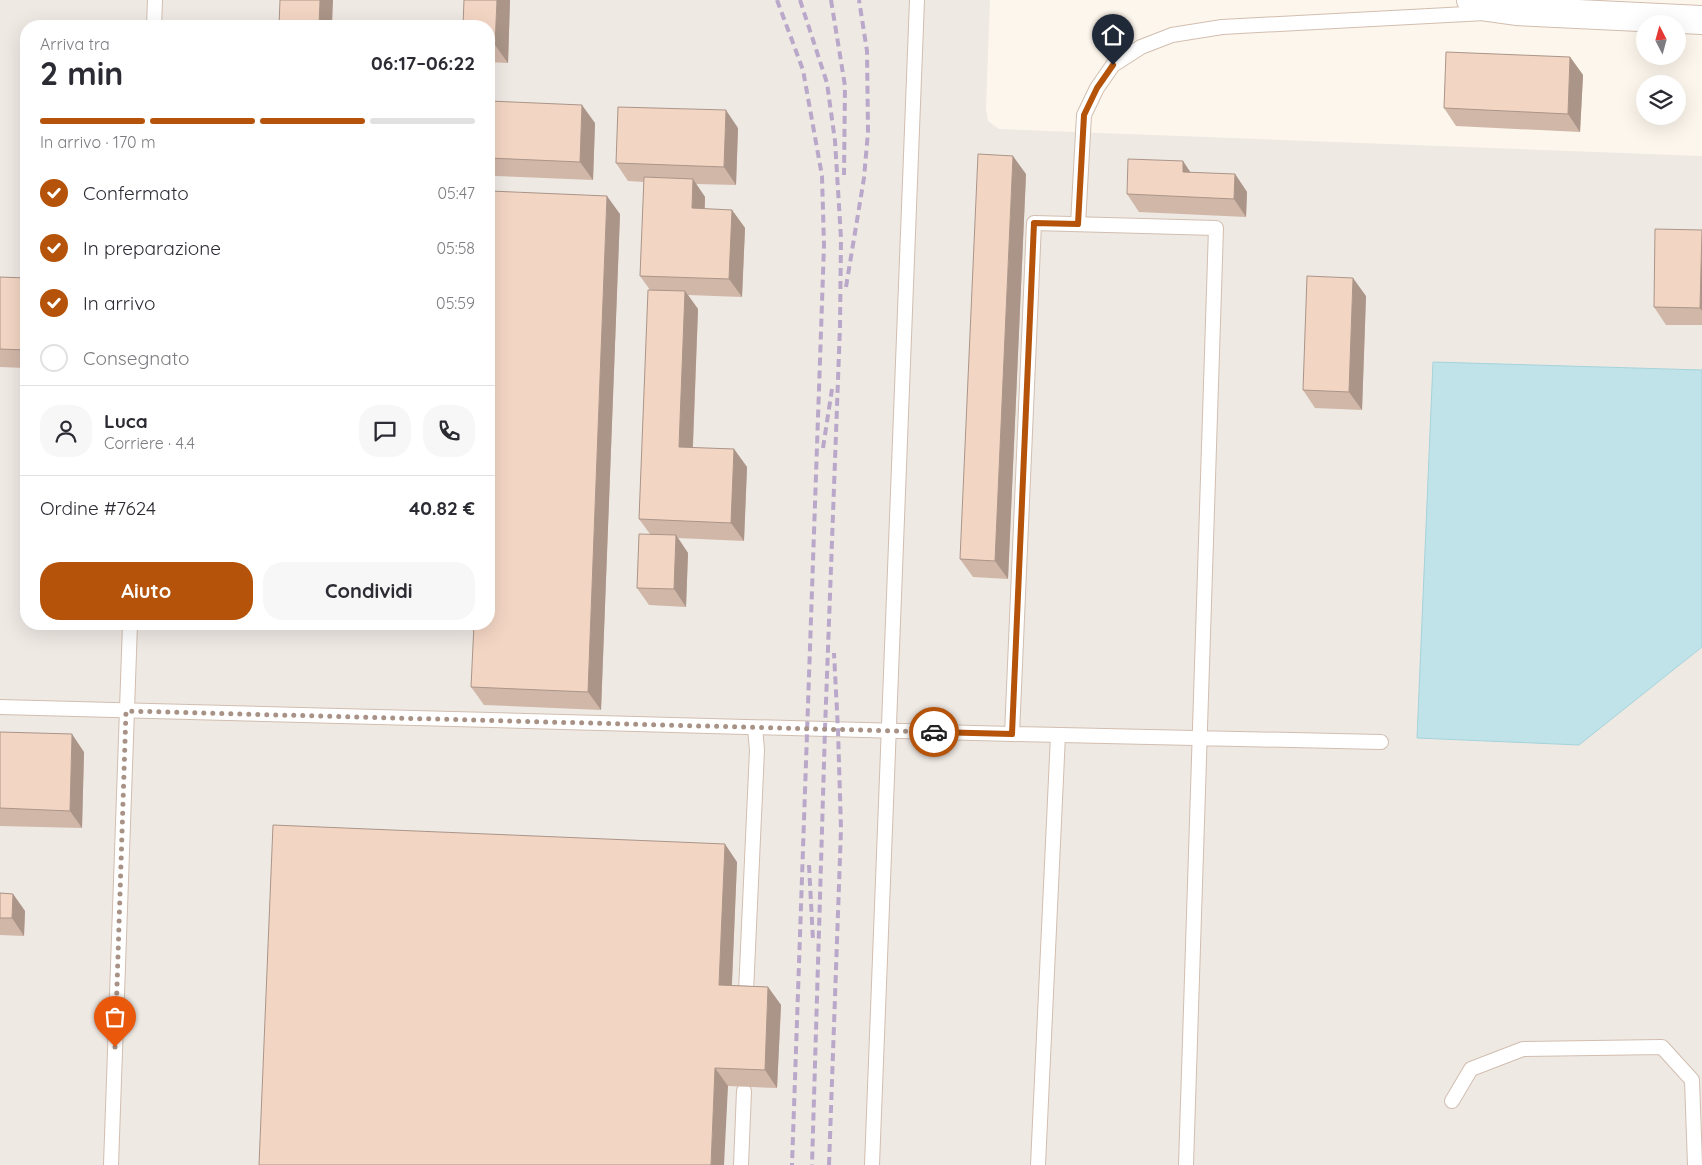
<!DOCTYPE html>
<html lang="it">
<meta charset="utf-8">
<style>
body{margin:0;font-family:Quicksand,sans-serif;background:#f7f7f7;color:#2b2b33;height:100vh;display:flex;flex-direction:column;font-size:19px;white-space:nowrap}
*{box-sizing:border-box;margin:0}
p{font-size:16px;color:#7c7c81}
.icon{flex:none;width:28px;height:28px;fill:none;stroke:currentColor;stroke-width:2;stroke-linecap:round;stroke-linejoin:round}
.map{position:relative;flex:1;overflow:hidden}
.details{position:absolute;left:20px;top:20px;width:475px;height:610px;display:flex;flex-direction:column;background:#fff;border-radius:20px;box-shadow:0 5px 20px #0002}
.details>*{flex:none}
.needle{width:32px;rotate:354deg}
.tools{position:absolute;left:1636px;top:15px;display:grid;gap:10px}
.tools a{display:grid;place-items:center;width:50px;height:50px;border-radius:50%;background:#fff;box-shadow:0 5px 20px #0002;font-size:25px}
.pin{position:absolute;display:grid;place-items:center;width:42px;height:42px;color:#fff;margin:-51px -21px;border-radius:50% 50% 50% 0;rotate:-45deg;box-shadow:0 0 5px #0007}
.pin .icon{rotate:45deg}
.courier{position:absolute;display:grid;place-items:center;width:50px;height:50px;margin:-25px;border:4px solid #b45309;border-radius:50%;background:#fff;color:#222;box-shadow:0 1px 6px #0007}
.headline em{font-style:normal;font-weight:800}
.headline div{display:flex;flex-direction:column-reverse}
.headline{display:flex;align-items:center;justify-content:space-between;height:85px;padding:0 20px}
h1{font-size:32px;font-weight:800;line-height:38px}
.bar{display:grid;grid-template-columns:repeat(4,1fr);gap:8px 5px;align-content:center;height:60px;padding:0 20px}
.bar i{height:6px;border-radius:4px;background:#e1e1e2}
.bar .active{background:#b45309}
.bar p{grid-column:span 4}
.line{display:flex;align-items:center;gap:12px;padding:0 20px;border-top:1px solid #e1e1e2}
.line div{flex:1}
.round{display:grid;place-items:center;flex:none;width:52px;height:52px;border-radius:20px;background:#f7f7f7}
ol{padding:0 20px;list-style:none}
li{display:flex;align-items:center;gap:15px;height:55px}
li p{margin-inline-start:auto}
li .icon{padding:5px;border-radius:50%;background:#b45309;color:#fff;stroke-width:4}
li:last-child{color:#7c7c81}
li i{width:28px;height:28px;border:2px solid #e1e1e2;border-radius:50%}
.primary-button{display:flex;gap:10px;margin-top:auto;padding:10px 20px}
.primary-button a{flex:1;height:58px;border-radius:20px;background:#b45309;color:#fff;font-size:20px;font-weight:800;line-height:58px;text-align:center}
.primary-button a+a{background:#f7f7f7;color:#2b2b33}
.map>svg:first-child{display:block}
</style>
<div class="map">
<svg width="1702" height="1165" viewBox="0 0 1702 1165">
<rect width="100%" height="100%" fill="#fdf6ec"/>
<path fill="#efe9e4" fill-rule="evenodd" d="M 0,0 L 990,0 L 986,108 L 988,121 L 999,129 L 1702,156 L 1702,1165 L 0,1165 ZM 26,26 L 489,26 L 489,624 L 26,624 Z"/>
<path fill="#bfe3e8" stroke="#a5d3da" d="M 1433,362 L 1702,370 L 1702,647 L 1579,745 L 1417,738 Z"/>
<g fill="none" stroke-linecap="round" stroke-linejoin="round">
<defs>
<g id="service">
<path d="M 154,26 L 155,0"/>
<path d="M 1078,224 L 1084,115 L 1097,88 L 1113,65 L 1141,47 L 1172,35 L 1222,27 L 1485,13"/>
<path d="M 0,707 L 1012,734"/>
<path d="M 746,992 L 757,750 L 755,728"/>
<path d="M 1452,1101 L 1471,1069 L 1523,1049 L 1662,1047 L 1692,1080 L 1695,1165"/>
<path d="M 111,1165 L 130,624"/>
<path d="M 741,1165 L 744,1091"/>
<path d="M 872,1165 L 917,0"/>
<path d="M 1038,1165 L 1058,735"/>
<path d="M 1186,1165 L 1216,228 L 1034,223 L 1012,734 L 1381,742"/>
</g>
<path id="minor" d="M 1471,0 L 1487,7 L 1516,11 L 1702,20"/>
</defs>
<use href="#service" stroke="#d1beb0" stroke-width="16"/>
<use href="#minor" stroke="#d1beb0" stroke-width="30"/>
<use href="#service" stroke="#fff" stroke-width="14"/>
<use href="#minor" stroke="#fff" stroke-width="28"/>
<g stroke="#b9a8c9" stroke-width="4" stroke-dasharray="8 5" stroke-linecap="butt">
<path d="M 777,0 L 803,70 L 822,176 L 824,245 L 792,1165"/>
<path d="M 800,0 L 827,83 L 835,141 L 841,238 L 840,326 L 825,729 L 812,1165"/>
<path d="M 831,0 L 845,86 L 844,175"/>
<path d="M 846,287 L 864,178 L 868,132 L 867,51 L 859,0"/>
<path d="M 823,448 L 832,389"/>
<path d="M 809,865 L 813,940"/>
<path d="M 829,1165 L 841,829 L 838,730 L 834,653"/>
</g>
</g>
<g fill="#d1b7a8">
<path d="M 510,0 L 508,63 L 489,62 L 489,26 Z"/>
<path d="M 1570,57 L 1583,75 L 1580,132 L 1456,126 L 1444,108 Z"/>
<path d="M 489,101 L 595,123 L 593,180 L 495,176 L 489,167 Z"/>
<path d="M 738,128 L 736,185 L 696,184 L 705,197 L 705,209 L 732,210 L 745,228 L 742,297 L 688,295 L 698,309 L 693,448 L 734,449 L 747,467 L 744,541 L 678,538 L 688,553 L 686,607 L 649,605 L 637,588 L 650,534 L 639,519 L 650,290 L 640,276 L 644,182 L 628,181 L 616,163 Z"/>
<path d="M 1026,174 L 1008,579 L 973,577 L 960,559 Z"/>
<path d="M 1235,174 L 1247,192 L 1246,217 L 1139,212 L 1127,194 Z"/>
<path d="M 620,214 L 601,710 L 484,705 L 471,687 Z"/>
<path d="M 1702,231 L 1702,325 L 1666,325 L 1654,307 Z"/>
<path d="M 0,277 L 26,278 L 26,368 L 0,367 Z"/>
<path d="M 1366,296 L 1362,410 L 1315,408 L 1303,390 Z"/>
<path d="M 0,732 L 84,752 L 82,828 L 0,826 Z"/>
<path d="M 737,862 L 732,985 L 768,987 L 781,1005 L 777,1088 L 728,1086 L 259,1165 Z"/>
<path d="M 0,893 L 13,894 L 25,911 L 24,936 L 0,935 Z"/>
</g>
<g fill="#aa9588">
<path d="M 320,0 L 333,0 L 332,26 L 319,26 Z"/>
<path d="M 497,0 L 510,0 L 508,63 L 495,45 Z"/>
<path d="M 1570,57 L 1583,75 L 1580,132 L 1568,114 Z"/>
<path d="M 582,105 L 595,123 L 593,180 L 580,162 Z"/>
<path d="M 726,110 L 738,128 L 736,185 L 724,167 Z"/>
<path d="M 1013,156 L 1026,174 L 1008,579 L 995,561 Z"/>
<path d="M 1183,161 L 1195,179 L 1183,172 Z"/>
<path d="M 1235,174 L 1247,192 L 1246,217 L 1234,199 Z"/>
<path d="M 693,179 L 705,197 L 704,226 L 692,208 Z"/>
<path d="M 607,196 L 620,214 L 601,710 L 588,692 Z"/>
<path d="M 732,210 L 745,228 L 742,297 L 729,279 Z"/>
<path d="M 1702,230 L 1702,311 L 1700,308 Z"/>
<path d="M 1353,278 L 1366,296 L 1362,410 L 1349,392 Z"/>
<path d="M 685,291 L 698,309 L 692,465 L 679,447 Z"/>
<path d="M 734,449 L 747,467 L 744,541 L 731,523 Z"/>
<path d="M 676,535 L 688,553 L 686,607 L 674,589 Z"/>
<path d="M 72,734 L 84,752 L 82,828 L 70,811 Z"/>
<path d="M 725,844 L 737,862 L 731,1003 L 719,985 Z"/>
<path d="M 13,894 L 25,911 L 24,936 L 12,918 Z"/>
<path d="M 768,987 L 781,1005 L 777,1088 L 765,1070 Z"/>
<path d="M 715,1068 L 728,1086 L 724,1165 L 711,1165 Z"/>
</g>
<g fill="#f3d5c3" stroke="#aa9588">
<path d="M 280,0 L 320,0 L 319,26 L 279,26 Z"/>
<path d="M 464,0 L 497,0 L 495,45 L 489,44 L 489,26 L 463,26 Z"/>
<path d="M 1446,52 L 1570,57 L 1568,114 L 1444,108 Z"/>
<path d="M 489,101 L 582,105 L 580,162 L 489,158 Z"/>
<path d="M 618,107 L 726,110 L 724,167 L 616,163 Z"/>
<path d="M 978,154 L 1013,156 L 995,561 L 960,559 Z"/>
<path d="M 1128,159 L 1183,161 L 1183,172 L 1235,174 L 1234,199 L 1127,194 Z"/>
<path d="M 644,177 L 693,179 L 692,208 L 732,210 L 729,279 L 640,276 Z"/>
<path d="M 490,191 L 607,196 L 588,692 L 471,687 L 474,624 L 489,624 L 489,220 Z"/>
<path d="M 1655,229 L 1702,230 L 1700,308 L 1654,307 Z"/>
<path d="M 1307,276 L 1353,278 L 1349,392 L 1303,390 Z"/>
<path d="M 0,277 L 26,278 L 26,350 L 0,349 Z"/>
<path d="M 648,290 L 685,291 L 679,447 L 734,449 L 731,523 L 639,519 Z"/>
<path d="M 639,534 L 676,535 L 674,589 L 637,588 Z"/>
<path d="M 0,732 L 72,734 L 70,811 L 0,808 Z"/>
<path d="M 273,825 L 725,844 L 719,985 L 768,987 L 765,1070 L 715,1068 L 711,1165 L 259,1165 Z"/>
<path d="M 0,893 L 13,894 L 12,918 L 0,918 Z"/>
</g>
<g fill="none" stroke-linecap="round" stroke-linejoin="round">
<path stroke="#a89285" stroke-width="5" stroke-dasharray="0 9" d="M 115,1047 L 126,711 L 934,732"/>
<path stroke="#b45309" stroke-width="6" d="M 934,732 L 1012,734 L 1034,223 L 1078,224 L 1084,115 L 1097,88 L 1113,65"/>
</g>
</svg>
<div class="tools">
<a><svg class="needle" viewBox="-14 -14 28 28"><path d="M0-13l5 13h-10z" fill="#e53935"/><path d="M0 13l5-13h-10z" fill="#7c7c81"/></svg></a>
<a><svg class="icon" aria-label="layers" viewBox="0 0 24 24"><path d="M12 4l9 5-9 5-9-5zM3 14l9 5 9-5"/></svg></a>
</div>
<div class="pin" style="left:115px;top:1047px;background:#ea580c"><svg class="icon" aria-label="bag" viewBox="0 0 24 24"><path d="M5 8h14l-1 12H6zM9 8a3 3 0 0 1 6 0"/></svg></div>
<div class="pin" style="left:1113px;top:65px;background:#1f2937"><svg class="icon" aria-label="home" viewBox="0 0 24 24"><path d="M3 11l9-7 9 7M6 9v11h12V9"/></svg></div>
<div class="courier" style="left:934px;top:732px"><svg class="icon" aria-label="car" viewBox="0 0 24 24"><path d="M5 17H2v-5l4-1 3-4h7l3 4 3 1v5h-3M9 17h6M6 11h13"/><circle cx="7" cy="17" r="2"/><circle cx="17" cy="17" r="2"/></svg></div>
<section class="details">
<div class="headline"><div><h1>2 min</h1><p>Arriva tra</p></div><em>06:17–06:22</em></div>
<div class="bar"><i class="active"></i><i class="active"></i><i class="active"></i><i></i><p>In arrivo · 170 m</p></div>
<ol>
<li><svg class="icon" aria-label="check" viewBox="0 0 24 24"><path d="M5 12l5 5 9-10"/></svg>Confermato<p>05:47</p></li>
<li><svg class="icon" aria-label="check" viewBox="0 0 24 24"><path d="M5 12l5 5 9-10"/></svg>In preparazione<p>05:58</p></li>
<li><svg class="icon" aria-label="check" viewBox="0 0 24 24"><path d="M5 12l5 5 9-10"/></svg>In arrivo<p>05:59</p></li>
<li><i></i>Consegnato</li>
</ol>
<div class="line" style="height:90px"><a class="round"><svg class="icon" aria-label="person" viewBox="0 0 24 24"><circle cx="12" cy="8" r="4"/><path d="M4 21q1-7 8-7t8 7"/></svg></a><div><b>Luca</b><p>Corriere · 4.4</p></div><a class="round"><svg class="icon" aria-label="chat" viewBox="0 0 24 24"><path d="M4 5h16v11H9l-5 4z"/></svg></a><a class="round"><svg class="icon" aria-label="phone" viewBox="0 0 24 24"><path d="M5 4h4l2 5-3 2q2 4 5 5l2-3 5 2v4C11 20 4 13 5 4z"/></svg></a></div>
<div class="line" style="height:65px"><div>Ordine #7624</div><b>40.82 €</b></div>
<div class="primary-button"><a>Aiuto</a><a>Condividi</a></div>
</section>
</div>
